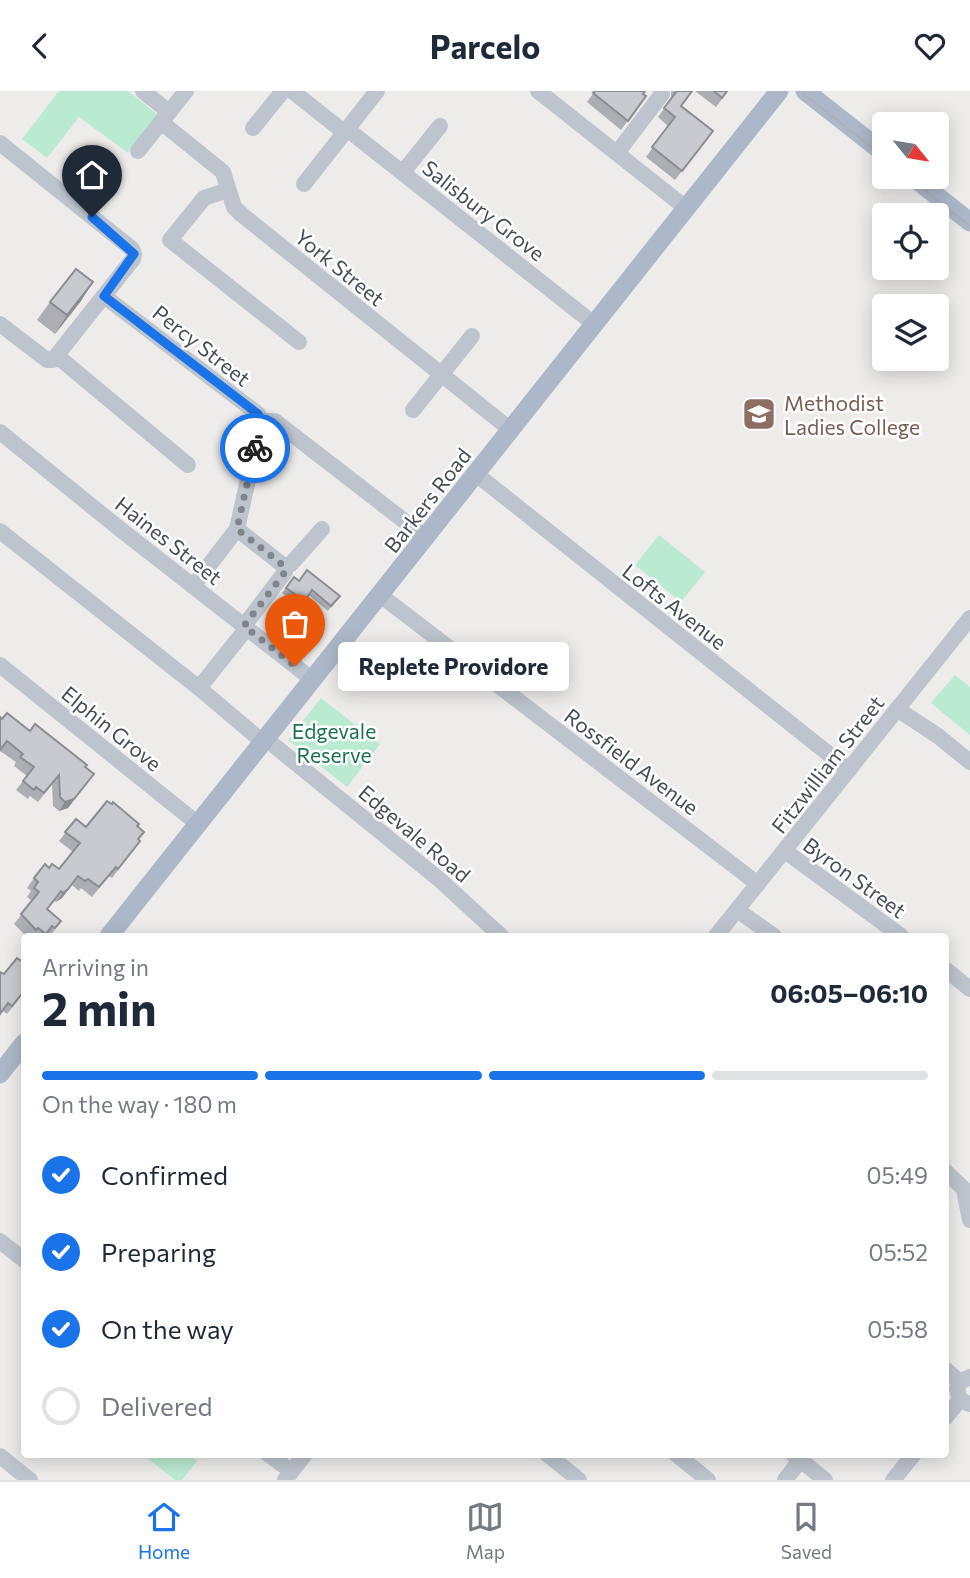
<!DOCTYPE html>
<meta charset="utf-8">
<style>
body{margin:0;font-family:Commissioner,sans-serif;background:#f2f2f3;color:#1f2937;height:100vh;display:flex;flex-direction:column;font-size:26px;white-space:nowrap}
*{box-sizing:border-box;margin:0}
p{font-size:23px;color:#747a83}
.icon{flex:none;width:38px;height:38px;fill:none;stroke:currentColor;stroke-width:2;stroke-linecap:round;stroke-linejoin:round}
.map{position:relative;flex:1;overflow:hidden}
.details{position:absolute;left:21px;top:842px;width:928px;height:525px;display:flex;flex-direction:column;background:#fff;border-radius:7px;box-shadow:0 4px 18px #0003}
.details>*{flex:none}
.needle{width:46px;rotate:120deg}
.buttons{position:absolute;left:872px;top:21px;display:grid;gap:14px}
.buttons a{display:grid;place-items:center;width:77px;height:77px;border-radius:7px;background:#fff;box-shadow:0 4px 18px #0003;font-size:35px}
.pin{position:absolute;display:grid;place-items:center;width:60px;height:60px;color:#fff;margin:-72px -30px;border-radius:50% 50% 50% 0;rotate:-45deg;box-shadow:0 0 7px #0007}
.pin .icon{rotate:45deg}
.courier{position:absolute;display:grid;place-items:center;width:70px;height:70px;margin:-35px;border:5px solid #1a73e8;border-radius:50%;background:#fff;color:#222;box-shadow:0 2px 9px #0007}
.bubble{position:absolute;height:49px;border-radius:7px;background:#fff;box-shadow:0 4px 18px #0003;font-size:23px;font-weight:700;line-height:49px;text-align:center}
.overview em{font-style:normal;font-weight:700}
.overview div{display:flex;flex-direction:column-reverse}
.overview{display:flex;align-items:center;justify-content:space-between;height:119px;padding:0 21px}
h1{font-size:46px;font-weight:700;line-height:52px}
.bar{display:grid;grid-template-columns:repeat(4,1fr);gap:10px 7px;align-content:center;height:84px;padding:0 21px}
.bar i{height:9px;border-radius:5px;background:#e0e1e3}
.bar .selected{background:#1a73e8}
.bar p{grid-column:span 4}
ol{padding:0 21px;list-style:none}
li{display:flex;align-items:center;gap:21px;height:77px}
li p{margin-inline-start:auto}
li .icon{padding:7px;border-radius:50%;background:#1a73e8;color:#fff;stroke-width:4}
li:last-child{color:#747a83}
li i{width:38px;height:38px;border:4px solid #e0e1e3;border-radius:50%}
header{display:flex;justify-content:space-between;align-items:center;height:91px;padding:0 21px;background:#fff;font-size:32px;font-weight:700}
.tab-bar{display:flex;justify-content:space-around;align-items:center;height:98px;border-top:2px solid #e0e1e3;background:#fff;font-size:19px;color:#747a83}
.tab-bar a{display:grid;justify-items:center;gap:4px}
.tab-bar .selected{color:#1a73e8}
.map>svg:first-child{display:block}
</style>
<header><svg class="icon" aria-label="back" viewBox="0 0 24 24"><path d="M15 5l-7 7 7 7"/></svg>Parcelo<svg class="icon" aria-label="heart" viewBox="0 0 24 24"><path d="M12 20l-8-8c-3-5 5-10 8-4 3-6 11-1 8 4z"/></svg></header>
<div class="map">
<svg width="970" height="1389" viewBox="0 0 970 1389">
<rect width="100%" height="100%" fill="#eeebeb"/>
<g fill="#bbead2">
<path d="M 59,0 L 128,0 L 158,24 L 128,62 L 79,26 L 47,67 L 22,48 Z"/>
<path d="M 659,444 L 705,481 L 681,511 L 635,474 Z"/>
<path d="M 955,584 L 970,596 L 970,644 L 931,612 Z"/>
<path d="M 321,607 L 380,653 L 347,696 L 288,649 Z"/>
<path d="M 142,1363 L 188,1363 L 197,1370 L 182,1389 L 175,1389 Z"/>
</g>
<g fill="none" stroke-linecap="round" stroke-linejoin="round">
<g stroke="#bdc4cd" stroke-width="16">
<path d="M 143,0 L 169,21"/>
<path d="M 292,0 L 344,41"/>
<path d="M 538,0 L 686,117"/>
<path d="M 161,31 L 223,81 L 234,116 L 241,123 L 511,339"/>
<path d="M 253,37 L 283,0"/>
<path d="M 347,38 L 594,233"/>
<path d="M 0,52 L 132,158 L 134,163 L 133,168 L 53,269 L 47,269 L 0,233"/>
<path d="M 138,60 L 186,0"/>
<path d="M 617,62 L 662,3"/>
<path d="M 403,81 L 440,35"/>
<path d="M 304,93 L 377,0"/>
<path d="M 228,99 L 204,107 L 170,149 L 299,251"/>
<path d="M 104,205 L 258,323 L 261,330 L 237,438 L 193,495"/>
<path d="M 57,265 L 188,374"/>
<path d="M 413,319 L 472,245"/>
<path d="M 261,330 L 275,330 L 425,446"/>
<path d="M 0,341 L 120,438 L 313,589"/>
<path d="M 476,383 L 849,679"/>
<path d="M 237,438 L 284,475 L 285,481 L 244,535"/>
<path d="M 0,440 L 199,597 L 263,651"/>
<path d="M 284,475 L 291,473 L 322,438"/>
<path d="M 380,504 L 758,793"/>
<path d="M 0,574 L 198,733"/>
<path d="M 199,597 L 246,538"/>
<path d="M 897,618 L 938,645 L 970,671"/>
<path d="M 266,648 L 440,789 L 501,845"/>
<path d="M 785,760 L 901,845"/>
<path d="M 737,819 L 774,845"/>
<path d="M 716,845 L 970,527"/>
<path d="M 945,878 L 970,898"/>
<path d="M 945,1080 L 964,1098 L 970,1129"/>
<path d="M 0,1150 L 24,1169"/>
<path d="M 945,1278 L 960,1291"/>
<path d="M 970,1286 L 960,1291 L 957,1298 L 960,1309 L 970,1313"/>
<path d="M 945,1327 L 960,1309"/>
<path d="M 268,1363 L 283,1374"/>
<path d="M 547,1363 L 579,1389"/>
<path d="M 676,1363 L 708,1389"/>
<path d="M 793,1363 L 825,1389"/>
<path d="M 0,1365 L 30,1389"/>
<path d="M 285,1389 L 305,1363"/>
<path d="M 785,1389 L 805,1363"/>
<path d="M 893,1389 L 914,1363"/>
</g>
<g stroke="#acb8c9" stroke-width="19">
<path d="M 805,0 L 884,62"/>
<path d="M 913,86 L 970,131"/>
<path d="M 109,845 L 779,0"/>
<path d="M 0,983 L 24,952"/>
</g>
<g stroke="#aeb0b5" stroke-width="2">
<path d="M 800,0 L 884,66"/>
<path d="M 908,86 L 970,135"/>
</g>
</g>
<g fill="#acaeb3">
<path d="M 595,0 L 643,3 L 646,5 L 621,39 L 587,11 Z"/>
<path d="M 671,0 L 693,0 L 681,15 L 713,40 L 675,89 L 646,66 L 668,35 L 658,26 L 671,8 Z"/>
<path d="M 695,0 L 728,0 L 716,16 Z"/>
<path d="M 81,210 L 55,243 L 37,229 L 50,211 Z"/>
<path d="M 294,486 L 299,490 L 340,505 L 328,520 L 309,504 L 301,515 L 282,502 Z"/>
<path d="M 0,626 L 30,640 L 85,676 L 87,692 L 68,717 L 59,720 L 53,715 L 52,693 L 38,711 L 30,705 L 28,708 L 16,699 L 27,685 L 14,675 L 16,671 L 0,660 Z"/>
<path d="M 76,728 L 86,736 L 137,735 L 138,749 L 140,750 L 112,787 L 109,785 L 92,806 L 81,797 L 79,800 L 72,794 L 62,807 L 56,811 L 55,810 L 47,818 L 61,830 L 50,845 L 26,845 L 14,833 L 32,810 L 27,806 L 31,800 L 27,797 L 34,787 L 49,777 L 59,778 L 73,761 L 59,750 Z"/>
<path d="M 0,881 L 24,902 L 7,923 L 3,920 Z"/>
</g>
<g fill="#8c8d92">
<path d="M 93,191 L 81,210 L 55,243 L 67,224 Z"/>
<path d="M 94,683 L 68,717 L 59,720 L 65,711 Z"/>
<path d="M 78,785 L 62,807 L 56,811 L 63,802 Z"/>
</g>
<g fill="#c8cad0" stroke="#8c8d92" stroke-width="2">
<path d="M 595,0 L 645,0 L 643,3 L 646,5 L 628,30 L 593,2 Z"/>
<path d="M 677,0 L 692,0 L 681,15 L 713,40 L 682,80 L 652,56 L 675,26 L 664,17 Z"/>
<path d="M 714,0 L 727,0 L 722,7 Z"/>
<path d="M 76,178 L 93,191 L 67,224 L 50,211 Z"/>
<path d="M 307,479 L 340,505 L 331,515 L 312,499 L 305,510 L 286,497 L 294,486 L 299,490 Z"/>
<path d="M 7,622 L 30,640 L 35,633 L 87,674 L 85,676 L 94,683 L 74,708 L 65,711 L 60,706 L 59,684 L 44,702 L 36,696 L 34,699 L 23,690 L 34,676 L 20,666 L 23,663 L 7,650 L 0,659 L 0,626 L 2,628 Z"/>
<path d="M 107,710 L 112,713 L 113,711 L 139,733 L 137,735 L 144,741 L 138,748 L 140,750 L 118,778 L 116,776 L 99,796 L 88,788 L 85,790 L 78,785 L 68,798 L 63,802 L 61,800 L 47,818 L 61,830 L 55,837 L 52,835 L 46,843 L 38,837 L 36,839 L 21,823 L 39,801 L 34,797 L 38,791 L 34,787 L 45,773 L 49,777 L 52,773 L 59,778 L 80,752 L 65,741 L 76,728 L 86,736 Z"/>
<path d="M 17,867 L 23,871 L 24,869 L 24,900 L 12,915 L 8,912 L 0,923 L 0,881 L 4,883 Z"/>
</g>
<g fill="none" stroke-linecap="round" stroke-linejoin="round">
<path stroke="#80848b" stroke-width="7" stroke-dasharray="0 12.6" d="M 255,357 L 237,438 L 284,475 L 285,481 L 244,535 L 295,575"/>
<path stroke="#1a73e8" stroke-width="9" d="M 92,126 L 134,163 L 104,205 L 258,323 L 261,330 L 255,357"/>
</g>
<defs>
<symbol id="school-square" viewBox="-11 -11 22 22"><rect x="-9" y="-9" width="18" height="18" rx="4" fill="#8d6e63" stroke="#fff"/><path d="M0-5L7-2L0 1L-7-2ZM-4 1L0 2.5L4 1V4Q0 6-4 4Z" fill="#fff"/></symbol>
</defs>
<g fill-rule="evenodd">
<use href="#school-square" x="740" y="304" width="38" height="38"/>
</g>
<g text-anchor="middle" dominant-baseline="central" stroke-width="5" stroke-linejoin="round" paint-order="stroke">
<g font-size="21" fill="#454d57" stroke="#fff">
<text transform="translate(484 119) rotate(38)">Salisbury Grove</text>
<text transform="translate(340 176) rotate(39)">York Street</text>
<text transform="translate(202 254) rotate(38)">Percy Street</text>
<text transform="translate(427 409) rotate(-52)">Barkers Road</text>
<text transform="translate(169 449) rotate(38)">Haines Street</text>
<text transform="translate(675 515) rotate(38)">Lofts Avenue</text>
<text transform="translate(112 637) rotate(39)">Elphin Grove</text>
<text transform="translate(632 670) rotate(37)">Rossfield Avenue</text>
<text transform="translate(827 673) rotate(-52)">Fitzwilliam Street</text>
<text transform="translate(415 742) rotate(40)">Edgevale Road</text>
<text transform="translate(855 786) rotate(36)">Byron Street</text>
</g>
<g font-size="21" fill="#785e54" stroke="#fff" text-anchor="start">
<text x="784" y="311">Methodist<tspan x="784" dy="24">Ladies College</tspan></text>
</g>
<g font-size="21" fill="#1c7250" stroke="#fff">
<text x="334" y="639">Edgevale<tspan x="334" dy="24">Reserve</tspan></text>
</g>
</g>
</svg>
<div class="buttons">
<a><svg class="needle" viewBox="-14 -14 28 28"><path d="M0-13l5 13h-10z" fill="#e53935"/><path d="M0 13l5-13h-10z" fill="#747a83"/></svg></a>
<a><svg class="icon" aria-label="locate" viewBox="0 0 24 24"><circle cx="12" cy="12" r="6"/><path d="M12 2v4M12 18v4M2 12h4M18 12h4"/></svg></a>
<a><svg class="icon" aria-label="layers" viewBox="0 0 24 24"><path d="M12 4l9 5-9 5-9-5zM3 14l9 5 9-5"/></svg></a>
</div>
<div class="pin" style="left:295px;top:575px;background:#ea580c"><svg class="icon" aria-label="bag" viewBox="0 0 24 24"><path d="M5 8h14l-1 12H6zM9 8a3 3 0 0 1 6 0"/></svg></div>
<div class="pin" style="left:92px;top:126px;background:#1f2937"><svg class="icon" aria-label="home" viewBox="0 0 24 24"><path d="M3 11l9-7 9 7M6 9v11h12V9"/></svg></div>
<div class="courier" style="left:255px;top:357px"><svg class="icon" aria-label="bike" viewBox="0 0 24 24"><circle cx="6" cy="16" r="4"/><circle cx="18" cy="16" r="4"/><path d="M6 16l4-8h5l3 8M10 8l3 8H6M13 5h3"/></svg></div>
<div class="bubble" style="left:338px;top:551px;width:231px">Replete Providore</div>
<section class="details">
<div class="overview"><div><h1>2 min</h1><p>Arriving in</p></div><em>06:05–06:10</em></div>
<div class="bar"><i class="selected"></i><i class="selected"></i><i class="selected"></i><i></i><p>On the way · 180 m</p></div>
<ol>
<li><svg class="icon" aria-label="check" viewBox="0 0 24 24"><path d="M5 12l5 5 9-10"/></svg>Confirmed<p>05:49</p></li>
<li><svg class="icon" aria-label="check" viewBox="0 0 24 24"><path d="M5 12l5 5 9-10"/></svg>Preparing<p>05:52</p></li>
<li><svg class="icon" aria-label="check" viewBox="0 0 24 24"><path d="M5 12l5 5 9-10"/></svg>On the way<p>05:58</p></li>
<li><i></i>Delivered</li>
</ol>
</section>
</div>
<nav class="tab-bar">
<a class="selected"><svg class="icon" aria-label="home" viewBox="0 0 24 24"><path d="M3 11l9-7 9 7M6 9v11h12V9"/></svg>Home</a>
<a><svg class="icon" aria-label="map" viewBox="0 0 24 24"><path d="M3 6l6-2 6 2 6-2v14l-6 2-6-2-6 2zM9 4v14M15 6v14"/></svg>Map</a>
<a><svg class="icon" aria-label="saved" viewBox="0 0 24 24"><path d="M7 4h10v16l-5-4-5 4z"/></svg>Saved</a>
</nav>
